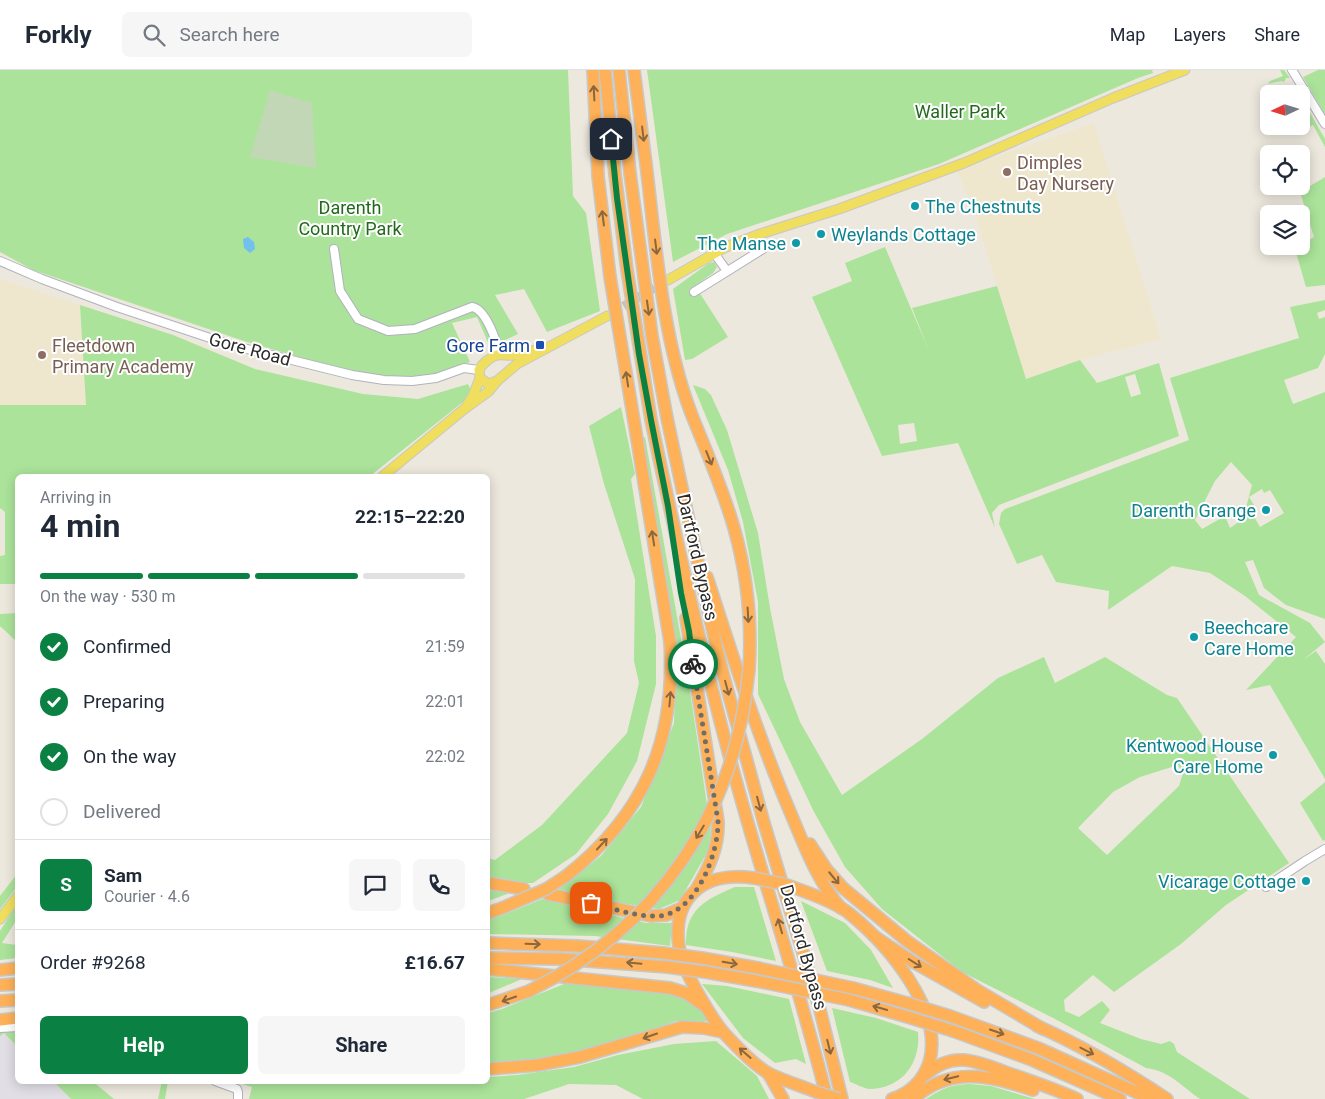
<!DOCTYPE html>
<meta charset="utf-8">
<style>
body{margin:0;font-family:Roboto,sans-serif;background:#f6f6f7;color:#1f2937;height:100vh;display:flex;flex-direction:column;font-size:19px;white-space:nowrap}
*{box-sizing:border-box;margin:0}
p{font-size:16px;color:#747a83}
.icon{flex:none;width:28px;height:28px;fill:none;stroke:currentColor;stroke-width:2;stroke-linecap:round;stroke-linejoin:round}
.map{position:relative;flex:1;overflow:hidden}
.panel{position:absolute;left:15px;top:404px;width:475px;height:610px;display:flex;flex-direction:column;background:#fff;border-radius:8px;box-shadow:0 2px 12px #0003}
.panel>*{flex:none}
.needle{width:32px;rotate:266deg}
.tools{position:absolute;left:1260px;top:15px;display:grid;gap:10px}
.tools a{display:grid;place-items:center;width:50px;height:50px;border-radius:8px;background:#fff;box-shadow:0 2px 12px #0003;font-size:25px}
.pin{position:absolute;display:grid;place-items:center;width:42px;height:42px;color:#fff;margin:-21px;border-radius:10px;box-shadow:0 2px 8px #0006}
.courier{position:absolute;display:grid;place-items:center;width:50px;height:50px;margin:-25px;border:4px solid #0b8043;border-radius:50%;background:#fff;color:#222;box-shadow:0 1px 6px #0007}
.headline em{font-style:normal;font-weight:700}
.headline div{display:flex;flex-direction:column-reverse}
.headline{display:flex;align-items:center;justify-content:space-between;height:85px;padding:0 25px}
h1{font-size:32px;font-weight:700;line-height:38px}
.bar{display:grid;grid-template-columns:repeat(4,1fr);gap:8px 5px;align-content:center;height:60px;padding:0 25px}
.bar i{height:6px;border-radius:4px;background:#e0e1e3}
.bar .selected{background:#0b8043}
.bar p{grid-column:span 4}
.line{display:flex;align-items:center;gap:12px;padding:0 25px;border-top:1px solid #e0e1e3}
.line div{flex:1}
.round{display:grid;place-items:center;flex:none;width:52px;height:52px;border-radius:8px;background:#f6f6f7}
ol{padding:0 25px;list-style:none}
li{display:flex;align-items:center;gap:15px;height:55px}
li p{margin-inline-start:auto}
li .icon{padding:5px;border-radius:50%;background:#0b8043;color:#fff;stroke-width:4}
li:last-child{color:#747a83}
li i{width:28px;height:28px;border:2px solid #e0e1e3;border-radius:50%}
.primary-button{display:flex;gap:10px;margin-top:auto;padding:10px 25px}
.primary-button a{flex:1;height:58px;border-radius:8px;background:#0b8043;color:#fff;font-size:20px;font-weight:700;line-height:58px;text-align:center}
.primary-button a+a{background:#f6f6f7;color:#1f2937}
header{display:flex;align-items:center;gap:30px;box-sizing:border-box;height:70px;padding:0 25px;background:#fff;border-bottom:1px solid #e0e1e3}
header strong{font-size:24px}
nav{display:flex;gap:28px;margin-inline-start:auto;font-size:18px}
.search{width:350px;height:45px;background:#f6f6f7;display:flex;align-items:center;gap:12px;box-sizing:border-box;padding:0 18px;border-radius:8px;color:#747a83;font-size:19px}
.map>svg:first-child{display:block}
</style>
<header>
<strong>Forkly</strong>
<div class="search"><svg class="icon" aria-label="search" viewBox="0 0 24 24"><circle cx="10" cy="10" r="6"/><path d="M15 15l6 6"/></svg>Search here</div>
<nav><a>Map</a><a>Layers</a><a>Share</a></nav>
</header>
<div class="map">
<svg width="1325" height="1029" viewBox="0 0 1325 1029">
<rect width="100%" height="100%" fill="#ede8dd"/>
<path fill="#e1dee5" d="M 2,961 L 17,976 L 18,1011 L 53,1011 L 71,1029 L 0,1029 L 0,963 Z"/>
<g fill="#eee7cd">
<path d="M 1094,53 L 1161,269 L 1080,290 L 1026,309 L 974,141 L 957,100 Z"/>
<path d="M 0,209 L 80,235 L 86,335 L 0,335 Z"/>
</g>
<g fill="#abe39a" fill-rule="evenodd">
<path d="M 0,0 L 568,0 L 573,126 L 586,143 L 600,241 L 547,262 L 524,219 L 495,225 L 518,264 L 490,277 L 477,247 L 452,253 L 470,292 L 436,304 L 402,309 L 348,301 L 247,272 L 33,200 L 0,182 Z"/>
<path d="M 647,0 L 1152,0 L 1153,3 L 1138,8 L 939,94 L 727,164 L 673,192 Z"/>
<path d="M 1280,0 L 1284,0 L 1290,8 L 1286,8 L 1284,12 L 1281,11 L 1268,14 L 1270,11 L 1283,6 Z"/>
<path d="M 1318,0 L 1325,0 L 1325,45 L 1303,7 Z"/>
<path d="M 1301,27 L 1325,69 L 1325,77 L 1313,55 L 1298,63 L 1295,56 L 1301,56 Z"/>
<path d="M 1325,107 L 1325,215 L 1306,217 L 1295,179 L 1301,176 L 1301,175 L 1314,167 L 1300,122 Z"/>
<path d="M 885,177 L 929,281 L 912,238 L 997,216 L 1026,309 L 1080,290 L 1097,313 L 1159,293 L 1179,366 L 999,435 L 992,443 L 995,458 L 958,373 L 882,386 L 812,227 L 852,211 L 845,193 ZM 1135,304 L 1141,324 L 1131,327 L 1125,307 ZM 914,353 L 917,371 L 900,374 L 898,355 Z"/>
<path d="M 714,192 L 717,197 L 713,203 L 689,220 L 693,226 L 699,222 L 728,267 L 692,289 L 685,290 L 673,219 L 709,193 Z"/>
<path d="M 1325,230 L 1325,240 L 1317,243 L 1319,249 L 1325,247 L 1325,284 L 1318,298 L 1284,310 L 1293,334 L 1325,322 L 1325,549 L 1286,535 L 1264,518 L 1253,490 L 1245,492 L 1259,525 L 1310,553 L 1325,572 L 1303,590 L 1316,581 L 1325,594 L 1325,709 L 1270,615 L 1246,620 L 1296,567 L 1245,526 L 1210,503 L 1172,496 L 1108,540 L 1109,521 L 1056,512 L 1042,485 L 1017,494 L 999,454 L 1001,443 L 1005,439 L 1189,370 L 1170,308 L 1299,268 L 1290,237 ZM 1231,392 L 1252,415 L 1243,449 L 1230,458 L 1225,446 L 1202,459 L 1195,450 L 1215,411 ZM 1262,419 L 1264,423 L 1270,420 L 1284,443 L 1260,457 L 1249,438 L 1254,435 L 1249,427 Z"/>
<path d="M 80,235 L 173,265 L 255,299 L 363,324 L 418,329 L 468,314 L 473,324 L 370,406 L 18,406 L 17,514 L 0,514 L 0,486 L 5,485 L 5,442 L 0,438 L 0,335 L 86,335 Z"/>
<path d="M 693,315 L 705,319 L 711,325 L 727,360 L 758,463 L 770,538 L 784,609 L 800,652 L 842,725 L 922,669 L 998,608 L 1044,587 L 1055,613 L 1105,587 L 1167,625 L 1177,628 L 1289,793 L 1226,835 L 1181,874 L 1114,922 L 1093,905 L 1064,930 L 1065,941 L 1079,947 L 1102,931 L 1110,940 L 1100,953 L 1141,969 L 1161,974 L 1170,971 L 1174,974 L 1177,982 L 1250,1029 L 1200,1029 C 1181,1016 1170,1001 1146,998 L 1055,949 L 962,902 L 882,839 L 845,797 L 814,742 L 758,624 L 758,532 L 743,452 L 728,400 ZM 1178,695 L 1183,703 L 1179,716 L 1107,785 L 1078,758 L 1113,722 L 1140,707 Z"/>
<path d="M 621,337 L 635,404 L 631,409 L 656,566 L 656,614 L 637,691 L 608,744 L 576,784 L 533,813 L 526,813 L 488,806 L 488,788 L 495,790 L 542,755 L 627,663 L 639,613 L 634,591 L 635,509 L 604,414 L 589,356 Z"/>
<path d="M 645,367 L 688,608 L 711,761 L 708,781 L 680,830 L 659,839 L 608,831 L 558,819 L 601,786 L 641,737 L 674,653 L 676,593 L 671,539 L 642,368 Z"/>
<path d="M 17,543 L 18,543 L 17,572 L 0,556 L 0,544 Z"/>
<path d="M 1325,712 L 1325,770 L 1323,771 L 1300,733 Z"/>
<path d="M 17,804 L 17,817 L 0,839 L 0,826 Z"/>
<path d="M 735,817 L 754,817 L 776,891 L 732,882 L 686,875 C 686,869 686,862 688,856 C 694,834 716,825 735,817 Z"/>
<path d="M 488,820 L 510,823 L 488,831 Z"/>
<path d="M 542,829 L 646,853 L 672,853 L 670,876 L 595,866 L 488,864 L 488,848 L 503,845 Z"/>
<path d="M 801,831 L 845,853 L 871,880 L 893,918 L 870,910 L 827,901 Z"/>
<path d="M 17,834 L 17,849 L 2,873 L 17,875 L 17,888 L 0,890 L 0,861 Z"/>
<path d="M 488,907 L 522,909 L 489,923 L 491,928 L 488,929 Z"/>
<path d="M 569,912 L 675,924 L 696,934 L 708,951 L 676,951 L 634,966 L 577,982 L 535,990 L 488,994 L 488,943 L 502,939 Z"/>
<path d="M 702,914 L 727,916 L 789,929 L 806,994 L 796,989 L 775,993 L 743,968 Z"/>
<path d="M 832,938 L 876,948 L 918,962 C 921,993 902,1019 869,1019 C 863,1018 856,1014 850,1012 Z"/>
<path d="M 0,959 L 17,959 L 17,976 L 4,963 L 0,966 Z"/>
<path d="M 716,971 L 757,1006 L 769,1029 L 643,1029 L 616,1015 L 569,1014 L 524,1029 L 249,1029 L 252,1017 L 232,1011 L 488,1011 L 488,1007 L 517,1005 L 574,997 L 618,985 L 674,974 Z"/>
<path d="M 53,1011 L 92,1011 L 114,1029 L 71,1029 Z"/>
<path d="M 162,1011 L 168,1011 L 165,1029 L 158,1029 Z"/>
<path d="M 970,1014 L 991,1016 L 1035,1029 L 926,1029 C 943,1018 950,1015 970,1014 Z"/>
</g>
<path fill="#c2d7b5" d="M 270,20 L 312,33 L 316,98 L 250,87 Z"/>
<path fill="#71c0ee" d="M 248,167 L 254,172 L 255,179 L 250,183 L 244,178 L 243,169 Z"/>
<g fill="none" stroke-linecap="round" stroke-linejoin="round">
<path stroke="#c6c2b9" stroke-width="9" stroke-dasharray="9 4.5" stroke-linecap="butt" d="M 612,243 L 666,211"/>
<defs>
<g id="minor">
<path d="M 1292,0 L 1325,54"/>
<path d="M 334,179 L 340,221 L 358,249 L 388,261 L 415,259 L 472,237 C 486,239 497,272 499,284"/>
<path d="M 714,183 L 727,201"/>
<path d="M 0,191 L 42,209 L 117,237 L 231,275 L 352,305 L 384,310 L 412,311 L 436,308 L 464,298 L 479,300"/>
<path d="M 694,222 L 763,179"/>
<path d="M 1266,817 L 1305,791 L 1325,779"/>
<path d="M 0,958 L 18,957"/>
<path d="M 215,1011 L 237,1019 L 238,1022 L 238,1029"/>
</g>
<g id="major">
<path d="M 668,210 L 726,177 L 760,164 L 839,139 L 964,93 L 1113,28 L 1185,0"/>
<path d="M 545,278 C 534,280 524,283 513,285 C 508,286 502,284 497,285 C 490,287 482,294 479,300 L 480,308 L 488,314 L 497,311 L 517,294 L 607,246"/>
<path d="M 467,335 L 473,326 L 480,308"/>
<path d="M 383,406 L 463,340 L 489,321 L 497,311"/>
<path d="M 0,849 L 18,826"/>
</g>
<g id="highway">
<path d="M 593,0 L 598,106"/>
<path d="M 605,0 L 615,104"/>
<path d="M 619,0 L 630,103"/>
<path d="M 634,0 L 646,94"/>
<path d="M 691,343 C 706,381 723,419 734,458 C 747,504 752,552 749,599"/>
<path d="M 667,348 L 708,540 L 722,600 L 764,753 L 819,936 L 842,1029"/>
<path d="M 651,350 C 679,484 709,618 747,750 C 774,843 804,935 827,1029"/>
<path d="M 707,507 C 733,587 758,667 791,744 C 805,777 817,811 841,838"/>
<path d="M 686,548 L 718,751 C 719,776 710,796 697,818"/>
<path d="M 810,774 L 827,800 L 843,818 L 907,871 L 977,920 L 1043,959"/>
<path d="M 566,806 C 644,745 676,671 670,572 L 635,357"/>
<path d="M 754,808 C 699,800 668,832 681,887 C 686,905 712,949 724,963 C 735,975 756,997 770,1004 C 785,1011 801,1016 816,1022"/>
<path d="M 488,813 L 524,819"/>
<path d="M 806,822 C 821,828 838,834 850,844 C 887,874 945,941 929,993 C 923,1010 910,1023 892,1029"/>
<path d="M 548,824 L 651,846 L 666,845 L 682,838"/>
<path d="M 488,843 L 502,838"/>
<path d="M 874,866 L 913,892 L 984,932"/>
<path d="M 488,873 L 578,876 L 663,883"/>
<path d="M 488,888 L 561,889 L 667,897"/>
<path d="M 702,888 L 758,898"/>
<path d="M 488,899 L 670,918 L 686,923 L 703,935"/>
<path d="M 0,900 L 18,898"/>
<path d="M 705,902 L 756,911"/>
<path d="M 0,915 L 18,914"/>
<path d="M 853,918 L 907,933"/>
<path d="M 849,930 L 911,948"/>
<path d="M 0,931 L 18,930"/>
<path d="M 488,935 L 529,921"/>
<path d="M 950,946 L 1038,978 L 1151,1029"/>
<path d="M 0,950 L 18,948"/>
<path d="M 1037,956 C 1083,976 1126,1002 1167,1029"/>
<path d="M 953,961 L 1032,990 L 1120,1029"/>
<path d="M 488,999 L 538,995 L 580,987 L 682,957 L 703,958 L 723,962"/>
<path d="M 768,1003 L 783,1029"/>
<path d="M 925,1005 C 936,995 949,989 964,990 C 979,991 994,998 1008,1003 C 1031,1011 1055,1019 1077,1029"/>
<path d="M 913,1029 C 951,995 990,1006 1033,1020"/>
</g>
</defs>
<use href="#minor" stroke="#b1b2bf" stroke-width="10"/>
<use href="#major" stroke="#c8c8c8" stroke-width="11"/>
<use href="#highway" stroke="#c8c8c8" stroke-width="14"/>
<use href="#minor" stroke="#fff" stroke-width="8"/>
<use href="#major" stroke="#f0de5f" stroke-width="9"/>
<use href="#highway" stroke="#feb158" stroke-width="11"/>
<defs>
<g id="highway-bridge">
<path d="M 646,94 C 656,176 662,266 691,343"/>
<path d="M 630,103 L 652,266 L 667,348"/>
<path d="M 615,104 L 627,200 L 651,350"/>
<path d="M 598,106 L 610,207 L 635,357"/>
<path d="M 754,808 L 787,815 L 806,822"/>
<path d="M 502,838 L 546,819 L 566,806"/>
<path d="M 663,883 L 702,888"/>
<path d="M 667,897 L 705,902"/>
<path d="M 758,898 L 853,918"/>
<path d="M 756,911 L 849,930"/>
<path d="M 529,921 C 658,858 736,742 749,599"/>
<path d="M 907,933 L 950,946"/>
<path d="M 911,948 L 953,961"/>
<path d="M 816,1022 L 839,1029"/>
</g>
</defs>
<use href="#highway-bridge" stroke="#c8c8c8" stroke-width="14" stroke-linecap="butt"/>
<use href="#highway-bridge" stroke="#feb158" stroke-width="11"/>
</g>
<defs><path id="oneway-shaft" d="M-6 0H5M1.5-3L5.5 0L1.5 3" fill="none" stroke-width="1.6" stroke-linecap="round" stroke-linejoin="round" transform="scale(1.25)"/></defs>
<g stroke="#8a673f">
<use href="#oneway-shaft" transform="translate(594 23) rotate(-93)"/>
<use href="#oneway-shaft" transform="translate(643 64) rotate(83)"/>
<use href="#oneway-shaft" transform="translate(603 148) rotate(-97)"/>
<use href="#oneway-shaft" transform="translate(656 177) rotate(83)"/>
<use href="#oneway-shaft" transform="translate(648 238) rotate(82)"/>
<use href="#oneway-shaft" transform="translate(627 309) rotate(-99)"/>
<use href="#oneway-shaft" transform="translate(709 388) rotate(68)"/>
<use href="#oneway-shaft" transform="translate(653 468) rotate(-99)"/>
<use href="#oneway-shaft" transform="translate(748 545) rotate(87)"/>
<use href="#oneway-shaft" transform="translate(727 618) rotate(75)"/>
<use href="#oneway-shaft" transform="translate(670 629) rotate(-85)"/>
<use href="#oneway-shaft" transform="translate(759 734) rotate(75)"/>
<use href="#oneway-shaft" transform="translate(700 762) rotate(121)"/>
<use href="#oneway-shaft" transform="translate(602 774) rotate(-47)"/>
<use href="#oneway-shaft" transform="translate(834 808) rotate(50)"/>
<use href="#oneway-shaft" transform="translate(780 856) rotate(-106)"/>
<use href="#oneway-shaft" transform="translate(533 874) rotate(2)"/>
<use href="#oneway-shaft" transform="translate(634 893) rotate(-175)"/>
<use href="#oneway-shaft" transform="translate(730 893) rotate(10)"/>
<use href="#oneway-shaft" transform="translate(915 893) rotate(32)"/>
<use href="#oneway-shaft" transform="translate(509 929) rotate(161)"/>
<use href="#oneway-shaft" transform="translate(880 938) rotate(-164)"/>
<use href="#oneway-shaft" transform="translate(997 962) rotate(19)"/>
<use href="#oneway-shaft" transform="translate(650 966) rotate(161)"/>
<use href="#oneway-shaft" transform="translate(829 977) rotate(76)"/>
<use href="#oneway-shaft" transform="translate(1087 981) rotate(27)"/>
<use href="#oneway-shaft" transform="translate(745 983) rotate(-139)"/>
<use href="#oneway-shaft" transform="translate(951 1008) rotate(166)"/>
</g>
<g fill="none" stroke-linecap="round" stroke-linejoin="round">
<path stroke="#6f6d69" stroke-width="5" stroke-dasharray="0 9" d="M 591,833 C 612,838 636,847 658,846 C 696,844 719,783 718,751 L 693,594"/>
<path stroke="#0b8043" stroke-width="6" d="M 611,69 L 617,128 L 639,284 L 651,350 L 668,436 L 681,523 L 689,561 L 693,594"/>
</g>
<g fill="#8d6e63" stroke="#fff" stroke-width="2">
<circle cx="1007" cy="102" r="5"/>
<circle cx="42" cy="285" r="5"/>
</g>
<g fill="#0f9aa8" stroke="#fff" stroke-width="2">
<circle cx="915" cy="136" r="5"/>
<circle cx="821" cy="164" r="5"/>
<circle cx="796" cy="173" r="5"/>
<circle cx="1266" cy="440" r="5"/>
<circle cx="1194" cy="567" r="5"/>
<circle cx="1273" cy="685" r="5"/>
<circle cx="1306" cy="811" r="5"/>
</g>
<rect fill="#1a4fb4" stroke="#fff" stroke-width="2" x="535" y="270" width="10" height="10" rx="2.5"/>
<g text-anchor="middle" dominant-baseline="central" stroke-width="4" stroke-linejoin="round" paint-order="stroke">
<g font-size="18" fill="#22691b" stroke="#fff">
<text x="960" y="41">Waller Park</text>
<text x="350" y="137">Darenth<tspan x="350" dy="21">Country Park</tspan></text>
</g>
<g font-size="18" fill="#785e54" stroke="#fff" text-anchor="start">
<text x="1017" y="92">Dimples<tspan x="1017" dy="21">Day Nursery</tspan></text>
<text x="52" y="275">Fleetdown<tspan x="52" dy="21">Primary Academy</tspan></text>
</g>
<g font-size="18" fill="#0d838f" stroke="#fff" text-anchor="end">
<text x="925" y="136" text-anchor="start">The Chestnuts</text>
<text x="831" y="164" text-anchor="start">Weylands Cottage</text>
<text x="786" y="173">The Manse</text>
<text x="1256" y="440">Darenth Grange</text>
<text x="1204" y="557" text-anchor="start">Beechcare<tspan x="1204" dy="21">Care Home</tspan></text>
<text x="1263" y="675">Kentwood House<tspan x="1263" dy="21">Care Home</tspan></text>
<text x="1296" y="811">Vicarage Cottage</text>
</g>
<g font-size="18" fill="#164399" stroke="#fff" text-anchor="end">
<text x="530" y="275">Gore Farm</text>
</g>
<g font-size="18" fill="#2b2b2b" stroke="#fff">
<text transform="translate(250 279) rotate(15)">Gore Road</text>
<text transform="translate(698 487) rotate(77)">Dartford Bypass</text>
<text transform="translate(804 877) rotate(74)">Dartford Bypass</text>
</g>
</g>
</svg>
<div class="tools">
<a><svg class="needle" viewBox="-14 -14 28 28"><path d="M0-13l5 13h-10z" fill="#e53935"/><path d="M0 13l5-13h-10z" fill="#747a83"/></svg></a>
<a><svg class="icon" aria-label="locate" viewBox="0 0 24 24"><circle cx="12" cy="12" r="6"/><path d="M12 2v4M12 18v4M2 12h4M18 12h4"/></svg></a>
<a><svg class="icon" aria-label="layers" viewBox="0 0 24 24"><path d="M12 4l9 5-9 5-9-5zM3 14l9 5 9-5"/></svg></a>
</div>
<div class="pin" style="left:591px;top:833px;background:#ea580c"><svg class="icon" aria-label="bag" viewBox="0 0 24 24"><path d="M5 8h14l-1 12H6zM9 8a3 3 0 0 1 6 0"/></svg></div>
<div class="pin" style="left:611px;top:69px;background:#1f2937"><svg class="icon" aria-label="home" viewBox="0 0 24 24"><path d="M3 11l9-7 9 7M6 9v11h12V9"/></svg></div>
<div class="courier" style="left:693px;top:594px"><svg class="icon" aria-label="bike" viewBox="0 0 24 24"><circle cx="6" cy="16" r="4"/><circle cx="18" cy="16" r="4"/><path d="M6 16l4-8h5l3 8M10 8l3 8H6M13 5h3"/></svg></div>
<section class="panel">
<div class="headline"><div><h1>4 min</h1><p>Arriving in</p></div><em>22:15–22:20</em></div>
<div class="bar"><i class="selected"></i><i class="selected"></i><i class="selected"></i><i></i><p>On the way · 530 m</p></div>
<ol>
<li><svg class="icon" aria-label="check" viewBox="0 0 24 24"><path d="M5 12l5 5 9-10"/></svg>Confirmed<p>21:59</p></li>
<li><svg class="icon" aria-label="check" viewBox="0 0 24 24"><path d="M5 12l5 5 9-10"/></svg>Preparing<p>22:01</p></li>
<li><svg class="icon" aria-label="check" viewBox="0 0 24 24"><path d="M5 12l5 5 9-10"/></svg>On the way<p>22:02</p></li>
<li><i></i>Delivered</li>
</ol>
<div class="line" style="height:90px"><b class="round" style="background:#0b8043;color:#fff">S</b><div><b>Sam</b><p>Courier · 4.6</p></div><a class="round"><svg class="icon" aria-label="chat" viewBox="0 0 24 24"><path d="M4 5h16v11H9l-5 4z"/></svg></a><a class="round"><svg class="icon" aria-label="phone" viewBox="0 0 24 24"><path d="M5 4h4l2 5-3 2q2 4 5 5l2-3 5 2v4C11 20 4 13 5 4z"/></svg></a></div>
<div class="line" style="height:65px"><div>Order #9268</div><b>£16.67</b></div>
<div class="primary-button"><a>Help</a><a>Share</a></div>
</section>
</div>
